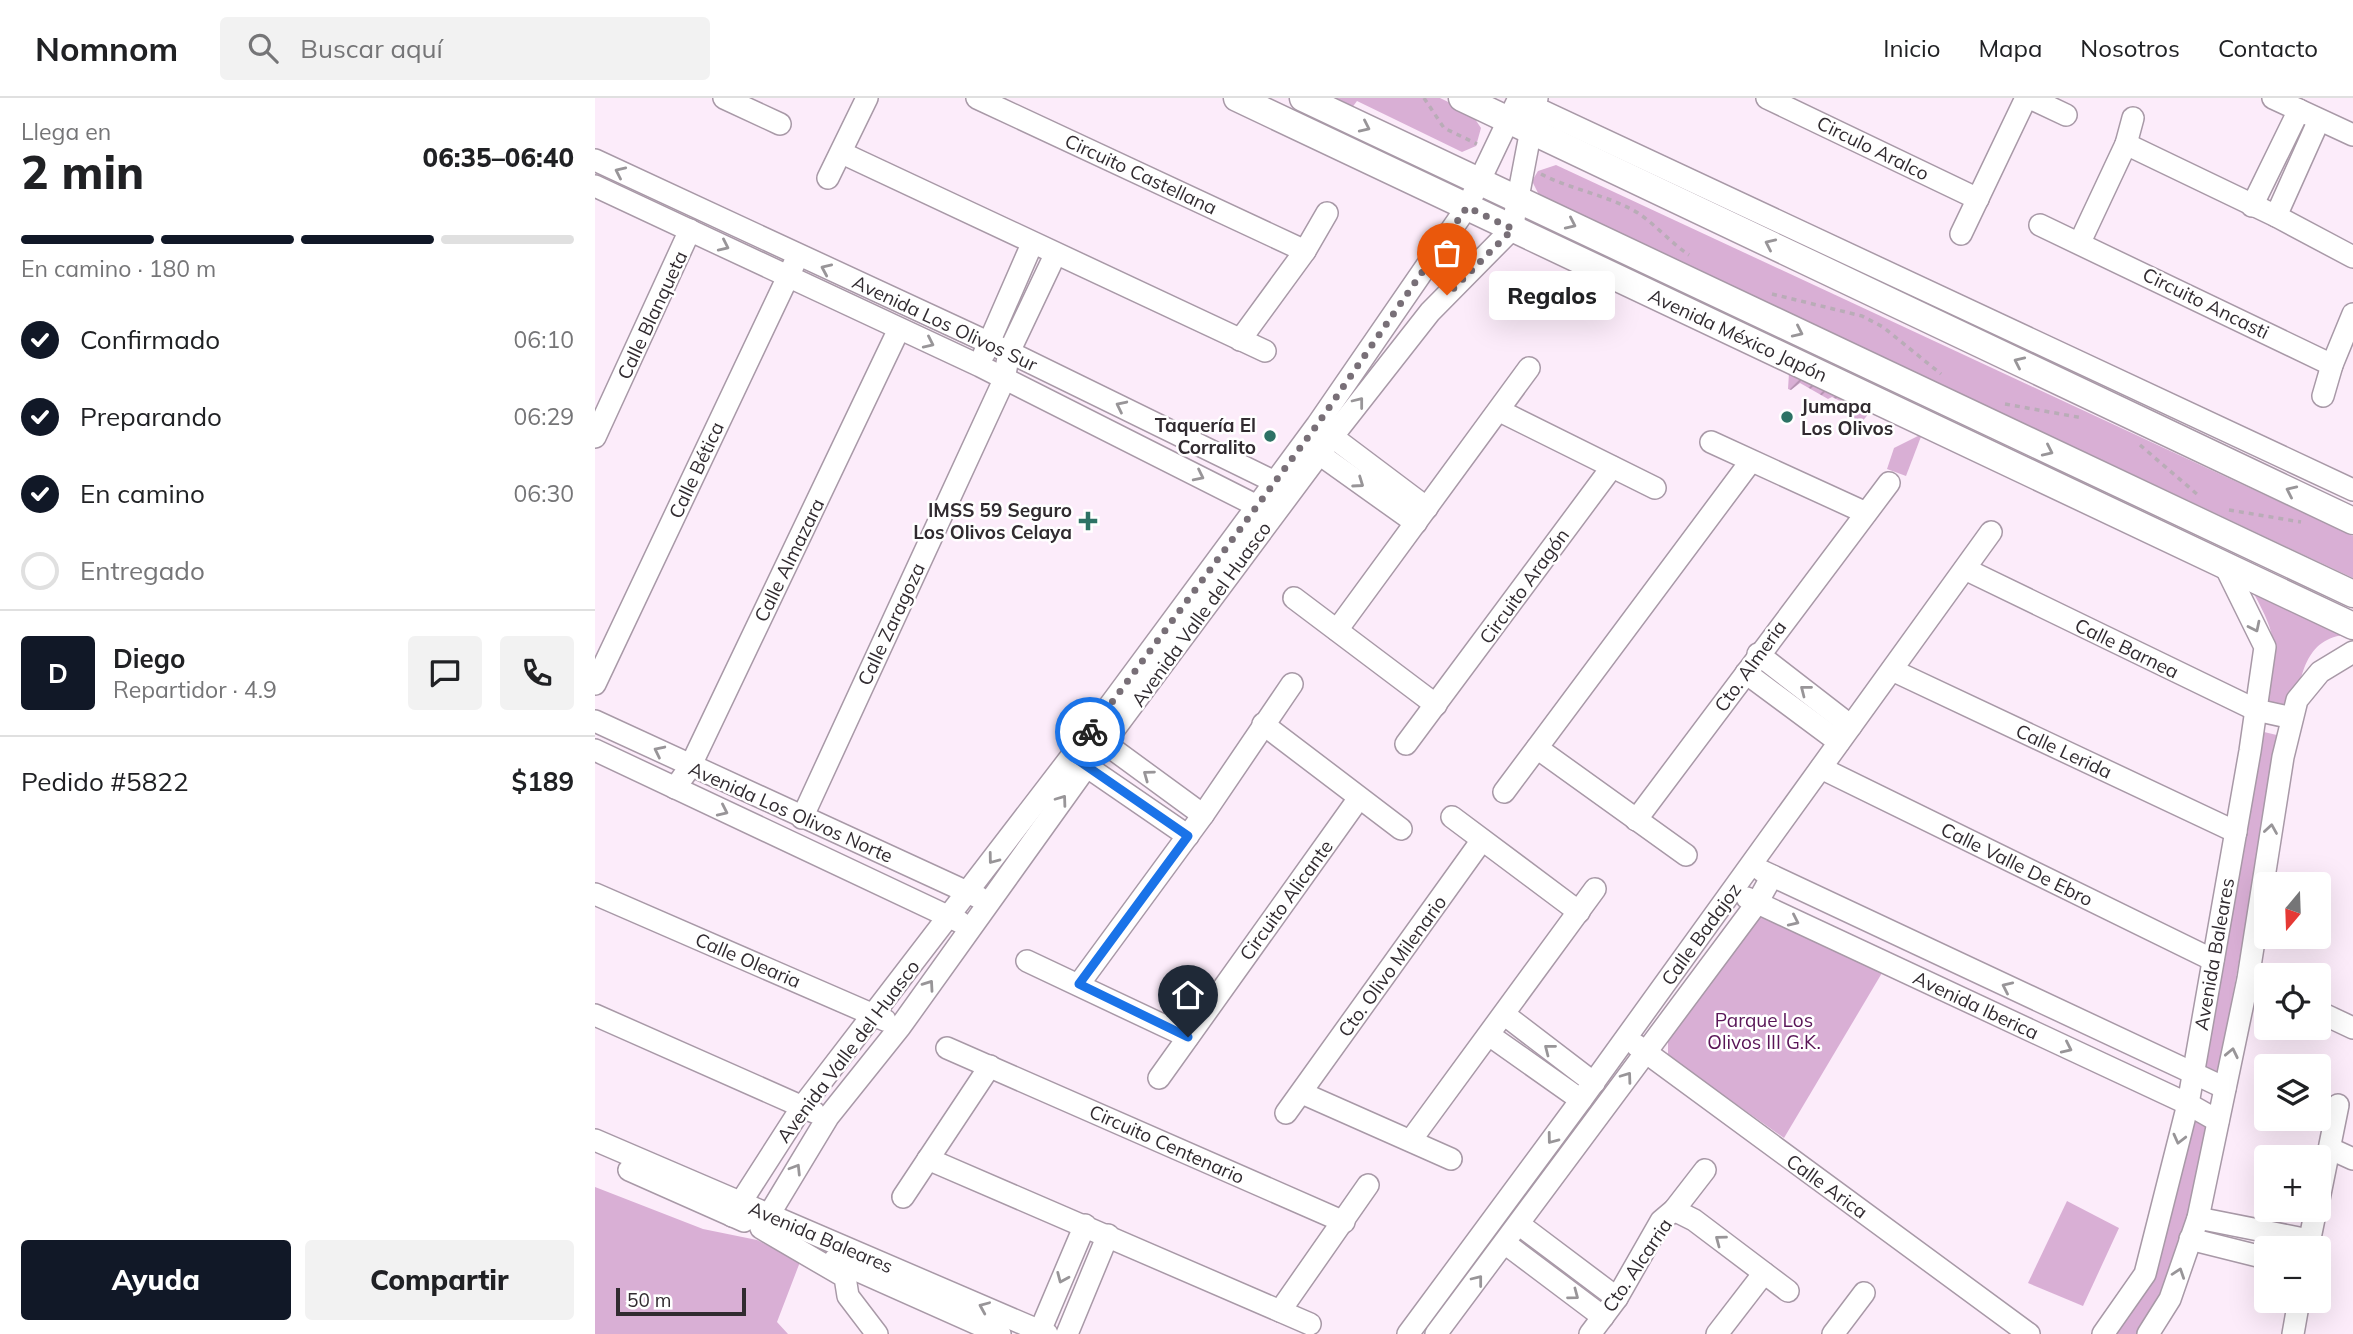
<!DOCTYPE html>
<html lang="es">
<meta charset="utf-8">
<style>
body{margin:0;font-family:Mulish,sans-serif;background:#f2f2f2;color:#202124;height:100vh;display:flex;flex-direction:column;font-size:26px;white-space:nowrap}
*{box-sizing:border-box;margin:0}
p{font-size:23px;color:#757577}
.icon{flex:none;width:38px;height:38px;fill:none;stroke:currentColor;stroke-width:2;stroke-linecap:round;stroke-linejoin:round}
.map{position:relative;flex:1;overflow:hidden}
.side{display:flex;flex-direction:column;background:#fff;width:595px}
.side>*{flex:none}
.needle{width:46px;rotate:199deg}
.tools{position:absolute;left:1659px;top:774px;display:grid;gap:14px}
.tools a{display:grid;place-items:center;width:77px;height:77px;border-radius:7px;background:#fff;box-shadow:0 7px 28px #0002;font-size:35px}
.scale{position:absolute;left:21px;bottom:18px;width:130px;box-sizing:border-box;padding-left:7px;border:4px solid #312b30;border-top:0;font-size:19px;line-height:24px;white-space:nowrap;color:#312b30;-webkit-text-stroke:5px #fff;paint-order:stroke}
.pin{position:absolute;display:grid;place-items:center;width:60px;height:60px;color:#fff;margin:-72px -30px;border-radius:50% 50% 50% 0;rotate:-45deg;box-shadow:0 0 7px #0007}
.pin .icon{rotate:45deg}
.courier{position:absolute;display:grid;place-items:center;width:70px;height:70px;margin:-35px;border:5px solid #1a73e8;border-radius:50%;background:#fff;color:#222;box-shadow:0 2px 9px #0007}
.bubble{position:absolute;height:49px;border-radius:7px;background:#fff;box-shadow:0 7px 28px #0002;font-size:23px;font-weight:800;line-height:49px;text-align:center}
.head em{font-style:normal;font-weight:800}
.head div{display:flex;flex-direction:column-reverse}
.head{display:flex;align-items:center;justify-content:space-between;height:119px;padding:0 21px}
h1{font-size:46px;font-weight:800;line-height:52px}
.bar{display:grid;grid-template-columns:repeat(4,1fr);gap:10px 7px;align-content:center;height:84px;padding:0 21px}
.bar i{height:9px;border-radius:5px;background:#e0e0e0}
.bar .active{background:#111827}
.bar p{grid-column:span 4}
.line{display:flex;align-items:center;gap:18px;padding:0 21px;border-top:2px solid #e0e0e0}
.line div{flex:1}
.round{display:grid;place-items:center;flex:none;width:74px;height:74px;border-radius:7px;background:#f2f2f2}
ol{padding:0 21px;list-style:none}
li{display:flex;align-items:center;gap:21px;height:77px}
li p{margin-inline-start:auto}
li .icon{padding:7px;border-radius:50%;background:#111827;color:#fff;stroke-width:4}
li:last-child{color:#757577}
li i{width:38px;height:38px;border:4px solid #e0e0e0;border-radius:50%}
.button{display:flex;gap:14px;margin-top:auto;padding:14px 21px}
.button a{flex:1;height:80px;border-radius:7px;background:#111827;color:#fff;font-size:28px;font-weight:800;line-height:80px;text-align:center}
.button a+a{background:#f2f2f2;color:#202124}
header{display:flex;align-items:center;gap:42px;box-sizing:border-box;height:98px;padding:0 35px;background:#fff;border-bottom:2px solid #e0e0e0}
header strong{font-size:33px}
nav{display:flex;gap:38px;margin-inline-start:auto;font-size:24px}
.search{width:490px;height:63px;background:#f2f2f2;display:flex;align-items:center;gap:18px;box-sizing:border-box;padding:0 24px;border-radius:7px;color:#757577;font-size:26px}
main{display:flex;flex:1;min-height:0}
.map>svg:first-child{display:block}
</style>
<header>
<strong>Nomnom</strong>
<div class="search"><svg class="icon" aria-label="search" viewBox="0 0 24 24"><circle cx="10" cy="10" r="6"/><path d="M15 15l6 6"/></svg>Buscar aquí</div>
<nav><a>Inicio</a><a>Mapa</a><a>Nosotros</a><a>Contacto</a></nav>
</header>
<main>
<section class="side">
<div class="head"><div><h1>2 min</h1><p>Llega en</p></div><em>06:35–06:40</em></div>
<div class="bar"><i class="active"></i><i class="active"></i><i class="active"></i><i></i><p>En camino · 180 m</p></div>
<ol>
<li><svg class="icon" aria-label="check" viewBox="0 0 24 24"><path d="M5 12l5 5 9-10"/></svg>Confirmado<p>06:10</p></li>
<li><svg class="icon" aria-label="check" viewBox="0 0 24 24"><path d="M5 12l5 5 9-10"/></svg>Preparando<p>06:29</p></li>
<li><svg class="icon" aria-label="check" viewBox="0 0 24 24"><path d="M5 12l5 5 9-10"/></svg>En camino<p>06:30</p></li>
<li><i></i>Entregado</li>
</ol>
<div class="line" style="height:126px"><b class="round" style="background:#111827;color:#fff">D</b><div><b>Diego</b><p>Repartidor · 4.9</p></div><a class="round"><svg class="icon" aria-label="chat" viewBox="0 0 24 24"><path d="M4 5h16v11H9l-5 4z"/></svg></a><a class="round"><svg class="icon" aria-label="phone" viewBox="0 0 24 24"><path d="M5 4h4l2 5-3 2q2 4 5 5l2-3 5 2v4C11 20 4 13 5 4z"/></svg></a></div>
<div class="line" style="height:91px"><div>Pedido #5822</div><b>$189</b></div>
<div class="button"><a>Ayuda</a><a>Compartir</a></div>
</section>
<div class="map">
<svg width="1758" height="1236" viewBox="0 0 1758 1236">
<defs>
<pattern id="garden-furrows" width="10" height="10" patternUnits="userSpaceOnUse" patternTransform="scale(1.75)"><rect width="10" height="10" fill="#d9afd5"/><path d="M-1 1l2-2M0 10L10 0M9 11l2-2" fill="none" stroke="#b18fad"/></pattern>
</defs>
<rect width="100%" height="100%" fill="#fcecfa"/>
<g fill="#d9afd5">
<path d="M 733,0 L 845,0 L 876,15 L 886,30 L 881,48 L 867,54 L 762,3 L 756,11 Z"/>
<path d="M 961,67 L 1758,438 L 1758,480 L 944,97 L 937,83 L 943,73 Z"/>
<path d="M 1327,336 L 1311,378 L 1292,371 L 1299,350 Z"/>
<path d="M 1654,487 L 1758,536 C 1709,538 1708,575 1698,613 L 1671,607 C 1683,548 1684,540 1654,487 Z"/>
<path d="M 1669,634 L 1686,638 L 1622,982 L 1605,977 Z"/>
<path d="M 1167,817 L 1287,875 L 1189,1040 L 1073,958 L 1073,941 Z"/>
<path d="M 1594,1015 L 1618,1026 L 1604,1096 L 1552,1236 L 1522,1236 L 1553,1178 Z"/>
<path d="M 0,1089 L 108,1131 L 162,1142 L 205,1164 L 182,1224 L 193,1236 L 0,1236 Z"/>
<path d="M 1472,1103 L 1524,1130 L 1488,1208 L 1433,1185 Z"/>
</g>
<path fill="url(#garden-furrows)" d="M 1194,275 L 1275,314 L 1266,325 L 1260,322 L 1255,308 L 1237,299 L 1233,301 L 1205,285 L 1196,292 L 1193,291 Z"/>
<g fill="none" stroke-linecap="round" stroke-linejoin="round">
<defs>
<g id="minor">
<path d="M 129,0 L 185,26"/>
<path d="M 382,0 L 710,153"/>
<path d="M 1172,0 L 1383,101"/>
<path d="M 1435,0 L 1471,17"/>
<path d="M 1678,0 L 1758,37"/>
<path d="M 926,3 L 1758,392"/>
<path d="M 1531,46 L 1681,118 L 1758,159"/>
<path d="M 247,55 L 670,253"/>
<path d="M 0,62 L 414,254 L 692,390"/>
<path d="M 233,80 L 272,0"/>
<path d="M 0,88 L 385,268 L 672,413"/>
<path d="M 1657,108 L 1704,12"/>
<path d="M 1681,118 L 1724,22"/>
<path d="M 1445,127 L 1737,267"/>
<path d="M 1366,136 L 1431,0"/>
<path d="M 1485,144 L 1531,46 L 1538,20"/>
<path d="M 645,242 L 710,153 L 732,115"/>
<path d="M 389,256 L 437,146"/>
<path d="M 1728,298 L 1737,267 L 1758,216"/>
<path d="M 905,313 L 1060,390"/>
<path d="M 727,331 L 832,410"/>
<path d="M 0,339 L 95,132"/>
<path d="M 1116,344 L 1271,415"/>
<path d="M 713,348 L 821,425"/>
<path d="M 1370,471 L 1661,612 L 1697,620"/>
<path d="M 699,500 L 841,607"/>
<path d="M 742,532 L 934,270"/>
<path d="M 1163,556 L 1256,628"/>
<path d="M 1297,572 L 1641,734"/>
<path d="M 1151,575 L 1244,644"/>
<path d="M 0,586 L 199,166"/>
<path d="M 0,623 L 385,800"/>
<path d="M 668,626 L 806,731"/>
<path d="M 500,638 L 608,717"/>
<path d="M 811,646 L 1017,369"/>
<path d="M 942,650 L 1091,757"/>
<path d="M 0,652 L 365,824"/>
<path d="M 481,661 L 593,738"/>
<path d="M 1226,670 L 1618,862"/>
<path d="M 80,690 L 95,669 L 304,231"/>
<path d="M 909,694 L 1156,363"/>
<path d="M 857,719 L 984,814"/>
<path d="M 207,720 L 409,282 L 414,254 L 460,157"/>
<path d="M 1041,722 L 1294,385"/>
<path d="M 1167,773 L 1630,990"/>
<path d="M 0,796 L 290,922"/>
<path d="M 1152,800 L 1593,1006 L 1623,1023"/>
<path d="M 432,863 L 593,939"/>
<path d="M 484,886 L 608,717 L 697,586"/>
<path d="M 1724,914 L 1758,930"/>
<path d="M 0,917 L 219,1014"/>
<path d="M 910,917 L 999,985"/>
<path d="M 894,937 L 986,1002"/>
<path d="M 1041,947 L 1434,1236"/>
<path d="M 352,950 L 749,1124"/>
<path d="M 564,980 L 764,700"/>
<path d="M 707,995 L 856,1061"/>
<path d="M 691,1015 L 887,742"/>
<path d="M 0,1042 L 452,1236"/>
<path d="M 816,1042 L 1000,791"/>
<path d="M 1736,1051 L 1758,1061"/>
<path d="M 333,1061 L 715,1226"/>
<path d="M 34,1072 L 149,1123"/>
<path d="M 308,1099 L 395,968"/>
<path d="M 1724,1101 L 1743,1007"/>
<path d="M 1079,1112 L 1099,1122 L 1193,1193"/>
<path d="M 137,1118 L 207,1009 L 495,634 L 722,327 L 872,109 L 924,0"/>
<path d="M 1603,1120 L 1714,1142"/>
<path d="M 925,1127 L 1022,1200"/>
<path d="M 1595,1141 L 1671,1160"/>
<path d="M 911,1146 L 1008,1219"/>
<path d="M 1713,1150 L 1721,1111"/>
<path d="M 239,1162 L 405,1236"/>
<path d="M 685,1213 L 773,1087"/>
<path d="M 445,1233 L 490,1127"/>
<path d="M 282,1236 L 253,1198 L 250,1179 L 166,1130 L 233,1019 L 305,929 L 492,668 L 737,339 L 835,214 L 917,131 L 942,0"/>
<path d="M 472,1236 L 513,1137"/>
<path d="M 813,1236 L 986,1002 L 1396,434"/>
<path d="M 841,1236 L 1162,805 L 1177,778"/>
<path d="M 995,1236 L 1022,1200 L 1066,1123 L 1079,1112 L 1110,1072"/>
<path d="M 1122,1236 L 1169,1175"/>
<path d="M 1238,1236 L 1269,1195"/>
<path d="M 1508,1236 L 1550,1176 L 1593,1006 L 1655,653 L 1670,549 L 1630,468"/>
<path d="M 1553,1236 L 1575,1201 L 1603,1120 L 1653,881 L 1688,659 L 1702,602 L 1725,574 L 1758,554"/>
<path d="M 1698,1236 L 1704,1202"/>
</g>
<g id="tertiary">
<path d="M 642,0 L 1758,528"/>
<path d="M 708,0 L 1758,496"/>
<path d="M 867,0 L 1758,423"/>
</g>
</defs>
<use href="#minor" stroke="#a899a7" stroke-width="24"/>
<use href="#tertiary" stroke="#a899a7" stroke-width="29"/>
<g stroke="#b9acb7" stroke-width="3.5" stroke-dasharray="5 5" stroke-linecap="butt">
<path d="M 829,0 L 849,30 L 882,46"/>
<path d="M 946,76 C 977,92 1013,97 1043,115 C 1061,127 1076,145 1094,157"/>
<path d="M 1177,196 L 1267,218 L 1288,229 L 1346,276"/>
<path d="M 1410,306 L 1488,320"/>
<path d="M 1545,347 L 1603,397"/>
<path d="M 1634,412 L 1706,424"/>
</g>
<use href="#minor" stroke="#fff" stroke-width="21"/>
<use href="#tertiary" stroke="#fff" stroke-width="26"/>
</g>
<defs><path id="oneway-chevron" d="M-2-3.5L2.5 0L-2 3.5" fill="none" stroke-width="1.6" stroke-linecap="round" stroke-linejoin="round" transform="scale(1.75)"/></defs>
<g stroke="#989598">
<use href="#oneway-chevron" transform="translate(770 29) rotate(25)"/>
<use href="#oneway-chevron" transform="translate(25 74) rotate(-155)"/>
<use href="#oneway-chevron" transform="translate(976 126) rotate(25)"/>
<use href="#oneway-chevron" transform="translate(1175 146) rotate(-155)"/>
<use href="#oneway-chevron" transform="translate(129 148) rotate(25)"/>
<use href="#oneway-chevron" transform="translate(231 171) rotate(-156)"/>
<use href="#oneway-chevron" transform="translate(1203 234) rotate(25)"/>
<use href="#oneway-chevron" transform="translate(334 245) rotate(25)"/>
<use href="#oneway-chevron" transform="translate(1424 264) rotate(-155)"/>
<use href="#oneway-chevron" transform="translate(764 304) rotate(-52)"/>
<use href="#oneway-chevron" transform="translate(526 308) rotate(-154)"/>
<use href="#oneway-chevron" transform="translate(1453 353) rotate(25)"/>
<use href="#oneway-chevron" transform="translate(604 378) rotate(26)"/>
<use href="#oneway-chevron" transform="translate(764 385) rotate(35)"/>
<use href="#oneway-chevron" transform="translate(1696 393) rotate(-155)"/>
<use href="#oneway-chevron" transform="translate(1660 529) rotate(64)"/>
<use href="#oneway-chevron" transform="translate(1210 592) rotate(-142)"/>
<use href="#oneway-chevron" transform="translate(64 653) rotate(-154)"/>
<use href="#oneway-chevron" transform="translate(553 677) rotate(-144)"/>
<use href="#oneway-chevron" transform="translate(467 702) rotate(-54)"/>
<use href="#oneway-chevron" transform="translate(128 713) rotate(25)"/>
<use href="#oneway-chevron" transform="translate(1676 731) rotate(-81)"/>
<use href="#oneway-chevron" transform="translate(398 761) rotate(127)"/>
<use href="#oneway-chevron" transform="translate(1199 823) rotate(25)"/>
<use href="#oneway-chevron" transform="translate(334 887) rotate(-55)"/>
<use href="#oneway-chevron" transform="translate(1412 889) rotate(-155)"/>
<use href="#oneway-chevron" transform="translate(1472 950) rotate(25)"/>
<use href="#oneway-chevron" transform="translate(954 951) rotate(-142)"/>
<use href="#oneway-chevron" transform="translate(1637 955) rotate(-78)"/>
<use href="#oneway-chevron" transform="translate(1032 979) rotate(-54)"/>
<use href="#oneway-chevron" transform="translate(957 1041) rotate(127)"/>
<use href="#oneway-chevron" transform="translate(1584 1041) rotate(104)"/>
<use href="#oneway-chevron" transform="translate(201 1071) rotate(-58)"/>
<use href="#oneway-chevron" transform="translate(1125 1142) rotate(-143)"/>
<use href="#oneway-chevron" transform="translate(1584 1175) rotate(-71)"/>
<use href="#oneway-chevron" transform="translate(467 1180) rotate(113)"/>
<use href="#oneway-chevron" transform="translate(883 1182) rotate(-52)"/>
<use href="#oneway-chevron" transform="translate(979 1197) rotate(37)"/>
<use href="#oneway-chevron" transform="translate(389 1209) rotate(-157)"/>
</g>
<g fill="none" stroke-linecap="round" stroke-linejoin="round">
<path stroke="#786f77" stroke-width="7" stroke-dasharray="0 12.6" d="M 495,634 L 722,327 L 872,109 L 918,131 L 852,197"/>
<path stroke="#1a73e8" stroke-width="9" d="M 495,634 L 477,658 L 593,738 L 484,886 L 593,939"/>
</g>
<g fill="#2d7265" stroke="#fff" stroke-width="2.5">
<circle cx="1192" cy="319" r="7"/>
<circle cx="675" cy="338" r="7"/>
<path d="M489.5 412.5h7v7h7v7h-7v7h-7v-7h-7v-7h7z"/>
</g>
<g text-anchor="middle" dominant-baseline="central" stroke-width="5" stroke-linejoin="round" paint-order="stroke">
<g font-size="19" fill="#312b30" stroke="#fff">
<text transform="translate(1278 50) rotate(26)">Circulo Aralco</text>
<text transform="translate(546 76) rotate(25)">Circuito Castellana</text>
<text transform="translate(1611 205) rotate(26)">Circuito Ancasti</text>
<text transform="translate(57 217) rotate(-65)">Calle Blanqueta</text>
<text transform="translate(350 225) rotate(25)">Avenida Los Olivos Sur</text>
<text transform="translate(1143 237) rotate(25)">Avenida México Japón</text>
<text transform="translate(101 372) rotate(-65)">Calle Bética</text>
<text transform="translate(194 462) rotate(-64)">Calle Almazara</text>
<text transform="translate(929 488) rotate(-54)">Circuito Aragón</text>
<text transform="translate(606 516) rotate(-54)">Avenida Valle del Huasco</text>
<text transform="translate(296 526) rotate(-65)">Calle Zaragoza</text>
<text transform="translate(1532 550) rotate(26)">Calle Barnea</text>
<text transform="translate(1155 568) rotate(-54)">Cto. Almeria</text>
<text transform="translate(1469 653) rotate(25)">Calle Lerida</text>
<text transform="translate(196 714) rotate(24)">Avenida Los Olivos Norte</text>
<text transform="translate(1422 766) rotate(26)">Calle Valle De Ebro</text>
<text transform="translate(691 802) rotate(-54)">Circuito Alicante</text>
<text transform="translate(1106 836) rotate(-54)">Calle Badajoz</text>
<text transform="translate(1619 856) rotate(-80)">Avenida Baleares</text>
<text transform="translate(153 862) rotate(23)">Calle Olearia</text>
<text transform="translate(797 868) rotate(-54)">Cto. Olivo Milenario</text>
<text transform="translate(1381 907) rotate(25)">Avenida Iberica</text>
<text transform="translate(253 953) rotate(-53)">Avenida Valle del Huasco</text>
<text transform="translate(572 1046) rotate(24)">Circuito Centenario</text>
<text transform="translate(1232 1088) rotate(36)">Calle Arica</text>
<text transform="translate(226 1139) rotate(23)">Avenida Baleares</text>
<text transform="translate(1042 1167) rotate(-56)">Cto. Alcarria</text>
</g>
<g font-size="19" font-weight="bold" fill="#312b30" stroke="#fff" text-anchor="end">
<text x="1206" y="308" text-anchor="start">Jumapa<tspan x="1206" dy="22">Los Olivos</tspan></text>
<text x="661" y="327">Taquería El<tspan x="661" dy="22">Corralito</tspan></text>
<text x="477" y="412">IMSS 59 Seguro<tspan x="477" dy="22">Los Olivos Celaya</tspan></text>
</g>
<g font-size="19" fill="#591557" stroke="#fff">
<text x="1169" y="922">Parque Los<tspan x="1169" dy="22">Olivos III G.K.</tspan></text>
</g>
</g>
</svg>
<div class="tools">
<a><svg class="needle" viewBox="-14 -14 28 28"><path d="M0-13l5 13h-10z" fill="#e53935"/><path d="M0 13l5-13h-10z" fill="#757577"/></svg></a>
<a><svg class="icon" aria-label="locate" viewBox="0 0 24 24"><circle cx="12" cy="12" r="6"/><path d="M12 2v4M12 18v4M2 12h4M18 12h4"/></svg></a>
<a><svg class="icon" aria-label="layers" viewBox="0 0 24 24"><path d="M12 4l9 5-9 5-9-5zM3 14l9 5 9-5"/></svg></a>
<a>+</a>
<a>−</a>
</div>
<div class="scale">50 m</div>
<div class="pin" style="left:852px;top:197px;background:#ea580c"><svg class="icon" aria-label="bag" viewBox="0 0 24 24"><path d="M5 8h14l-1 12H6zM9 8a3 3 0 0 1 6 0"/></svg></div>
<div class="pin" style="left:593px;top:939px;background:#1f2937"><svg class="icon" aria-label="home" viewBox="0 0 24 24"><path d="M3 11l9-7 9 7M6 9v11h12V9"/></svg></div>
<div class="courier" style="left:495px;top:634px"><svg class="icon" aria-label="bike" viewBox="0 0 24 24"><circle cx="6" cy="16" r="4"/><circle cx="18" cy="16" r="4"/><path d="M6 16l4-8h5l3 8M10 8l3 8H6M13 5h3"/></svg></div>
<div class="bubble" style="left:894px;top:173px;width:126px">Regalos</div>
</div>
</main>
